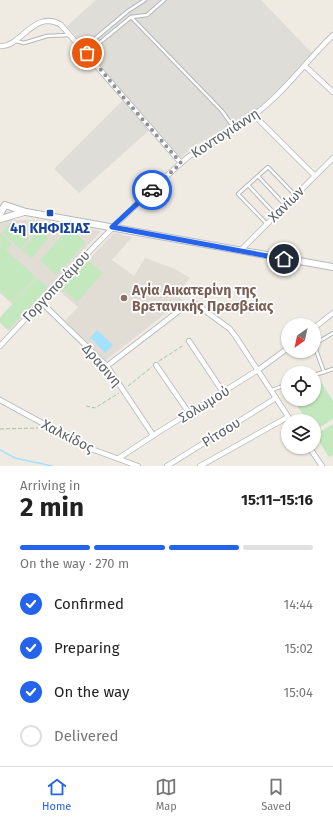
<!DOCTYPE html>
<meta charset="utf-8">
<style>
body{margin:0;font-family:"Fira Sans",sans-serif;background:#f6f6f6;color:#222;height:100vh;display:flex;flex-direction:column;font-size:15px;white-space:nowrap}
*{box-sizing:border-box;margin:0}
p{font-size:13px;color:#767676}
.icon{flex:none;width:22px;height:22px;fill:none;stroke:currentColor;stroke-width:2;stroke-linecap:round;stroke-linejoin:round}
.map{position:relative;height:466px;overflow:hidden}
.panel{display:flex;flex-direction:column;background:#fff;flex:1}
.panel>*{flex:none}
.needle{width:26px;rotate:213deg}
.tools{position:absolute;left:281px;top:318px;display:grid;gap:8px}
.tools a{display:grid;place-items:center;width:40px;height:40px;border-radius:50%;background:#fff;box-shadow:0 1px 3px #0004;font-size:20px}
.pin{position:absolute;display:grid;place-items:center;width:34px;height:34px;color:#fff;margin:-17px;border:2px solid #fff;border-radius:50%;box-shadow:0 1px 4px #0007}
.courier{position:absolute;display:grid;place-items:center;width:40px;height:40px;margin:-20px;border:3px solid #2563eb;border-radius:50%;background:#fff;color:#222;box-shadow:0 1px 5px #0007}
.overview em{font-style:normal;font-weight:700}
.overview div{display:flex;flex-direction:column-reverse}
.overview{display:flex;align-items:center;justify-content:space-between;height:68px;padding:0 20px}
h1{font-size:26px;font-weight:700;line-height:30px}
.bar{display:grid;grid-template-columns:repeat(4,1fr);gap:6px 4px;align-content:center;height:48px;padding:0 20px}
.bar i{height:5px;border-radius:3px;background:#e0e0e0}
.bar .selected{background:#2563eb}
.bar p{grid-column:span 4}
ol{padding:0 20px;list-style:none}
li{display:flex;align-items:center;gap:12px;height:44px}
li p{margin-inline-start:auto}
li .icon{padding:4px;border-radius:50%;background:#2563eb;color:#fff;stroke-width:4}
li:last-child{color:#767676}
li i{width:22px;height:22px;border:2px solid #e0e0e0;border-radius:50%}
.menu{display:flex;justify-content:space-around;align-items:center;height:56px;border-top:1px solid #e0e0e0;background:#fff;font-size:11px;color:#767676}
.menu a{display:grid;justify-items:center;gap:2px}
.menu .selected{color:#2563eb}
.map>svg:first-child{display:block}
.industrial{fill:#dfddd8}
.education{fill:#e1dcd4}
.green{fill:#c3e8be}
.water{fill:#a3e2ff}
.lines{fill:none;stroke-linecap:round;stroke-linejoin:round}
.stream{stroke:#a3e2ff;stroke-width:1.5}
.service-casing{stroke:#b4b7bb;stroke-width:4.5}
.minor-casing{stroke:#b4b7bb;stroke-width:6}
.secondary-casing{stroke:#b5b9be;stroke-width:8}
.path{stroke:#99cba1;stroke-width:1;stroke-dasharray:4 2;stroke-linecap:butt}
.service{stroke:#fff;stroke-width:2.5}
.minor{stroke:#fff;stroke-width:4.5}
.secondary{stroke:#fff;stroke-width:6}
.done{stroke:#8f9191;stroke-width:4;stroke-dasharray:0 7.2}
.route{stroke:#2563eb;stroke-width:5}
.transit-dot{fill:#1a4fb4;stroke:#fff;stroke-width:1.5}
.education-dot{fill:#8d6e63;stroke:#fff;stroke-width:1.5}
.labels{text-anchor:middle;stroke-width:3.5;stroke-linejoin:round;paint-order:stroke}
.street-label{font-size:14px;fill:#5b6165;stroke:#fff}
.transit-label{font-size:14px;font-weight:bold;fill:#164399;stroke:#fff}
.education-label{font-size:14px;font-weight:bold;fill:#785e54;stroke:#fff;text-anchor:start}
</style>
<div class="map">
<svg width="333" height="466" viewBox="0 0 333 466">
<rect width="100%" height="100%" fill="#efebe3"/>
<!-- industrial -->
<polygon class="industrial" points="96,0 261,0 312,53 284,84 255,111 193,147 181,157 178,156 153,127 79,193 54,169 126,97 67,26"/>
<!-- education -->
<g class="education">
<polygon points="10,220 40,220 101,231 9,331 0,323 0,317 12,304 0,293 0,222"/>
<polygon points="114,233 132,237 112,260 134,276 145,258 173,268 190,278 177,295 183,300 106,360 65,321 78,307 59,291"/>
</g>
<!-- green -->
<g class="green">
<polygon points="11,223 29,239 20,249 2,232"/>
<polygon points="70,227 86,243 56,275 40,260"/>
<polygon points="40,229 49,237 32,258 22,250"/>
<polygon points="0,233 12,244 6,250 36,277 13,303 0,292 0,244 1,245"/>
<polygon points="88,260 103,273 77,302 62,288"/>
<polygon points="37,278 48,287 8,330 0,322 0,318"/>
<polygon points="319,379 333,401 333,419 314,431 314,421 307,421 293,399 314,399 314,383"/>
<polygon points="333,424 333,455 329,457 315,435"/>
</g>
<!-- water -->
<polygon class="water" points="97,330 113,345 105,353 92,339 89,339"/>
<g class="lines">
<!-- stream -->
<polyline class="stream" points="0,450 15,458 52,466"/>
<!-- service casing -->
<g class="service-casing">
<g id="service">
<polyline points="131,17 222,111 234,128"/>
<polyline points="16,41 24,43 47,36 69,35"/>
<polyline points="91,42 128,11 145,0"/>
<polyline points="87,53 131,17 147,15 164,0"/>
<polyline points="258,176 268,167 295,195"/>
<polyline points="248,185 276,215"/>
<polyline points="267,224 238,194 258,176 285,205"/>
<polyline points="333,333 318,342 316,350 324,372 333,369"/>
<polyline points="314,375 324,372"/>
<polyline points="272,390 288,384"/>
</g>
</g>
<!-- minor casing -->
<g class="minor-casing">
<g id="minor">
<path d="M0,46C19,49 35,8 61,25L181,163"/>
<polyline points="305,66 333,92"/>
<polyline points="254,115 315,176"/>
<polyline points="240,251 333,158"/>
<polyline points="41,302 107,366 153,435"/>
<polyline points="196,304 230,329 236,337 291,421"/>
<polyline points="314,328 333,313"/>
<polyline points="189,341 223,392"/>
<path d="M0,346C59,283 117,220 181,163C203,143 231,132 254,115C285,92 306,61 333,35"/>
<polyline points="156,365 189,413"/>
<polyline points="107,366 184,307"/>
<polyline points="0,400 86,447 138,466"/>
<polyline points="309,447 322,466"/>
<polyline points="119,458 157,433 258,370 288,348"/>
<polyline points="167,466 276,398"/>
<polyline points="200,466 288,417"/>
</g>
</g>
<!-- secondary casing -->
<g class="secondary-casing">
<g id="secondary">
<polyline points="0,214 5,205 26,212 333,267"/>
<polyline points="0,219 24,212"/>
</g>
</g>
<!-- path -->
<g class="path">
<polyline points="159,361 184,345"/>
<polyline points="128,386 152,367"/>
<polyline points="86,406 95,408 119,393"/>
<polyline points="0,429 38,428"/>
</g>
<!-- service -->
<use href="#service" class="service"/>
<!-- minor -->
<use href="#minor" class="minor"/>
<!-- secondary -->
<use href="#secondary" class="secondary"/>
</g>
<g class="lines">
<!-- done -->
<polyline class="done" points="87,53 124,98 181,163 152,190"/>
<!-- route -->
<polyline class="route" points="152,190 112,227 284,259"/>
</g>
<!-- markers -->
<rect class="transit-dot" x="46" y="209" width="8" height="8" rx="2"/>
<circle class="education-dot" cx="124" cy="298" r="4"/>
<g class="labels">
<!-- street labels -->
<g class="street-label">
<text transform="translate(225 133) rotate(-33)" y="5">Κοντογιάννη</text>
<text transform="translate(286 204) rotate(-45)" y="5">Χανίων</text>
<text transform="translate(56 286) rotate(-47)" y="5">Γοργοποτάμου</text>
<text transform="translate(102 365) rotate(49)" y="5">Δρασινη</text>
<text transform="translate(204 404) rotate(-32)" y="5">Σολωμού</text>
<text transform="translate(221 432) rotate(-32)" y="5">Ρίτσου</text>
<text transform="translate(68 436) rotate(27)" y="5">Χαλκίδος</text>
</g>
<!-- transit labels -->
<g class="transit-label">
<text x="50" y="233">4η ΚΗΦΙΣΙΑΣ</text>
</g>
<!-- education labels -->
<g class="education-label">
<text x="132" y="295">Αγία Αικατερίνη της<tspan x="132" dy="16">Βρετανικής Πρεσβείας</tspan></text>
</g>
</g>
</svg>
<div class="tools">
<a><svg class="needle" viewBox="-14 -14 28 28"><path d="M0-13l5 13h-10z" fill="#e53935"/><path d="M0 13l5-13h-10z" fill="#767676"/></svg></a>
<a><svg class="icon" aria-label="locate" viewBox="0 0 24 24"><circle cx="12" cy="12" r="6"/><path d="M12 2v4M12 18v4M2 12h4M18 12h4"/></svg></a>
<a><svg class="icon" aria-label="layers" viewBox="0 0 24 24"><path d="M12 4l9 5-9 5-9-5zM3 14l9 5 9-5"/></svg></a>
</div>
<div class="pin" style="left:87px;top:53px;background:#ea580c"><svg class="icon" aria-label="bag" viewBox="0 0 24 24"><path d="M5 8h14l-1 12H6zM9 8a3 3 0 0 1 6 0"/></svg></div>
<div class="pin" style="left:284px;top:259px;background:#1f2937"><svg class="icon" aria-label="home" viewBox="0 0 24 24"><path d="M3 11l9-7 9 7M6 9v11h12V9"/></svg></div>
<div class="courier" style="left:152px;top:190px"><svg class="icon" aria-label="car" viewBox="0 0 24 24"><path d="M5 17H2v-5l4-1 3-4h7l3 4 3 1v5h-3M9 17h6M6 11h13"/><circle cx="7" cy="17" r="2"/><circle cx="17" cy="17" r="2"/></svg></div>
</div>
<section class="panel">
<div class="overview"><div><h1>2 min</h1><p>Arriving in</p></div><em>15:11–15:16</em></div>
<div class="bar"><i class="selected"></i><i class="selected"></i><i class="selected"></i><i></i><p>On the way · 270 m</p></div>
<ol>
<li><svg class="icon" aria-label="check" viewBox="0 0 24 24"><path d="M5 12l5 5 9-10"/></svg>Confirmed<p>14:44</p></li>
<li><svg class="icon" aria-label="check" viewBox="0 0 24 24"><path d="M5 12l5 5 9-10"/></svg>Preparing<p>15:02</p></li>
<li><svg class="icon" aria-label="check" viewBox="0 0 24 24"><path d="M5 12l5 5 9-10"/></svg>On the way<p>15:04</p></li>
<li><i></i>Delivered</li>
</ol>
</section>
<nav class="menu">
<a class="selected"><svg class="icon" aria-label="home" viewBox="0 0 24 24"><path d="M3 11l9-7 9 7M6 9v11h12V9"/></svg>Home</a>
<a><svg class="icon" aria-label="map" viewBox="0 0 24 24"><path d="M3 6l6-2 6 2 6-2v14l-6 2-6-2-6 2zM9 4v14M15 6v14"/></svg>Map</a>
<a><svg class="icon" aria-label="saved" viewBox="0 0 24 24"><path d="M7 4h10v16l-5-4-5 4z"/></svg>Saved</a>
</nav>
